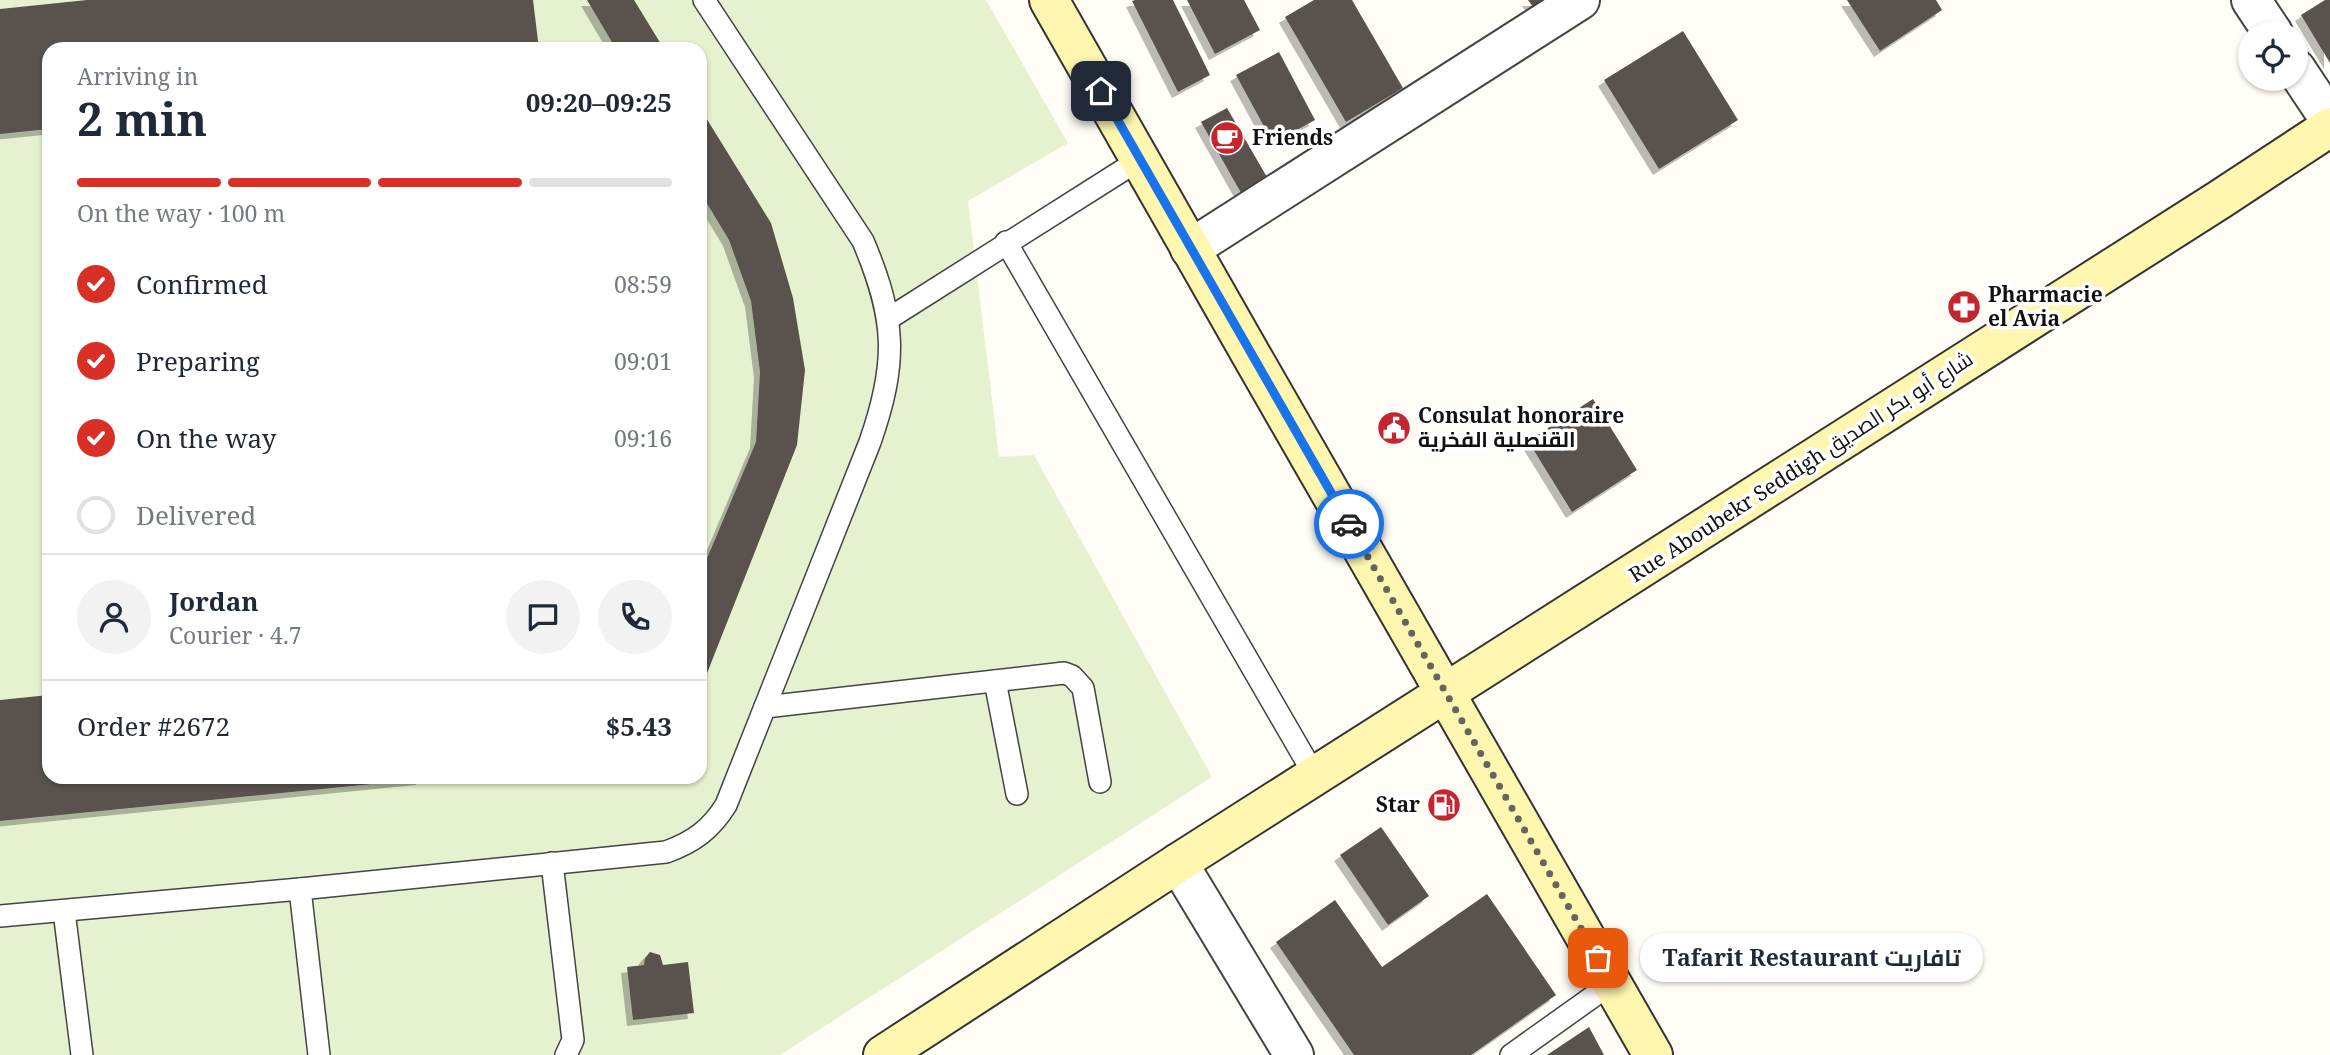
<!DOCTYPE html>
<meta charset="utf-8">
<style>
body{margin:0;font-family:"Noto Serif",Cairo,serif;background:#f2f2f3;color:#1f2937;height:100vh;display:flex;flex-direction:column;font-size:26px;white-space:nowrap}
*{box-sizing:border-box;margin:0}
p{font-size:23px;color:#747a83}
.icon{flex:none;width:38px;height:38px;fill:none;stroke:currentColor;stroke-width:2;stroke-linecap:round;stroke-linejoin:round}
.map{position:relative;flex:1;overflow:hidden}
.sheet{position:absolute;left:42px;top:42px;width:665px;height:742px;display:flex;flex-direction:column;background:#fff;border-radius:21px;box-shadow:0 2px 5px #0004}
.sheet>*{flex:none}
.tools{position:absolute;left:2238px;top:21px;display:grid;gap:14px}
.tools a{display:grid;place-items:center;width:70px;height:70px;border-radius:50%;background:#fff;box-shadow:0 2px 5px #0004;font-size:35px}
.pin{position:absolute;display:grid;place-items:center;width:60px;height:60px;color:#fff;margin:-30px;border-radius:14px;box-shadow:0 4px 10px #0006}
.courier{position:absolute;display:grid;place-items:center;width:70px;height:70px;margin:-35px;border:5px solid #1a73e8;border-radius:50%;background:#fff;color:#222;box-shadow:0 2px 9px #0007}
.bubble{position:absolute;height:49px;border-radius:24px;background:#fff;box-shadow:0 2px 5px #0004;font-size:23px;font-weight:700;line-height:49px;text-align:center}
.overview em{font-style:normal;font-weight:700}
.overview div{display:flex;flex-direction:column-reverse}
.overview{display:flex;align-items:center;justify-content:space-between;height:119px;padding:0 35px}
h1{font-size:46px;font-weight:700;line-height:52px}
.bar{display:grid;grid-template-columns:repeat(4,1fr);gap:10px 7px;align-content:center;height:84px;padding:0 35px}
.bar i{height:9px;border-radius:5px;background:#e0e1e3}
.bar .on{background:#d93025}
.bar p{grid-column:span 4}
.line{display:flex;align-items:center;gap:18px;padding:0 35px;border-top:2px solid #e0e1e3}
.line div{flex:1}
.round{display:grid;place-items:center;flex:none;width:74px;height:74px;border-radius:37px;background:#f2f2f3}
ol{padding:0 35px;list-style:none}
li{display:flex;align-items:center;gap:21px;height:77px}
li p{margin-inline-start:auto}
li .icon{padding:7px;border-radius:50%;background:#d93025;color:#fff;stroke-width:4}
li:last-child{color:#747a83}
li i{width:38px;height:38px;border:4px solid #e0e1e3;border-radius:50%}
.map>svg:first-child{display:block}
.pitch{fill:#e6f2cf;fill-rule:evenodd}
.building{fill:#5a524d;filter:url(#shadow)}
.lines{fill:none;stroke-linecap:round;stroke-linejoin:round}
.lane-casing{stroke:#444;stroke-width:24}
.street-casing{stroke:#444;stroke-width:42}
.secondary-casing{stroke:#333;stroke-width:42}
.lane{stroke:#fff;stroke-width:21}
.street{stroke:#fff;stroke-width:38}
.secondary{stroke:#fff6b0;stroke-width:38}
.done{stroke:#646461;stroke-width:7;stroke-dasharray:0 12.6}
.route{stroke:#1a73e8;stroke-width:9}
.labels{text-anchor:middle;stroke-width:7;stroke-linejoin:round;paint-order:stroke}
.poi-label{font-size:21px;font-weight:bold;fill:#111;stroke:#fff;text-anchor:start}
.street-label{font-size:21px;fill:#111;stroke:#fff}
</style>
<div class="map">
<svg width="2330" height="1055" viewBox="0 0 2330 1055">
<defs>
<filter id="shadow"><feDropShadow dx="-6" dy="6" stdDeviation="0" flood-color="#0004"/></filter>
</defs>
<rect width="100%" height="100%" fill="#fffdf5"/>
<!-- pitch -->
<path class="pitch" d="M0,0H986L1068,143L968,201L999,457L1034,455L1212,777L780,1055H0ZM49,49H700V777H49Z"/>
<!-- building -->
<g class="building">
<polygon points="87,0 533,0 539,49 49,49 49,129 0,134 0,9"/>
<polygon points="587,0 634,0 664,49 616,49"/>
<polygon points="1135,0 1173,0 1210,75 1178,92 1132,1"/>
<polygon points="1187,0 1244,0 1260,30 1215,54"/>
<polygon points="1314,0 1352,0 1403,88 1346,122 1285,17"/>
<polygon points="1528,0 1566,0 1540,17"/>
<polygon points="1847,0 1936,0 1942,10 1880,51"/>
<polygon points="2325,0 2330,0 2330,63 2301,15"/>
<polygon points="1683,31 1738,120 1659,169 1604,80"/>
<polygon points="1279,52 1315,120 1273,143 1236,75"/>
<polygon points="700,108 771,223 793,298 805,370 797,445 700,691 700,575 756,442 760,372 751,301 729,240 700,192"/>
<polygon points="1227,108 1271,184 1245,200 1201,122"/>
<polygon points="1593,399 1637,470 1572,512 1528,441"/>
<polygon points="49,695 49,777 422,777 422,779 0,821 0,700"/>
<polygon points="1381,827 1429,896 1388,925 1340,855"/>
<polygon points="1487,894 1556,995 1471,1055 1354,1055 1276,942 1335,900 1382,967"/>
<polygon points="650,952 660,955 663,965 688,962 694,1013 633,1020 627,967 644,965 645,958"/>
<polygon points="1589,1027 1604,1055 1547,1055"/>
</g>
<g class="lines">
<!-- lane casing -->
<g class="lane-casing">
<g id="lane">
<polyline points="1006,242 1315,776"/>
<polyline points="888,319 1139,160"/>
<polyline points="995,681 1017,794"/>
<polyline points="765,707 1064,673 1072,676 1083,688 1100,782"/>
<polyline points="552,863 573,1040 566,1055"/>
<polyline points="300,889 319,1055"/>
<polyline points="64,911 82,1055"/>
<path d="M0,916L300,889L666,852C694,842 711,829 726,805L870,442C898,362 896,319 863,241L704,0"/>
<polyline points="1511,1055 1612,983"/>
</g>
</g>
<!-- street casing -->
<g class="street-casing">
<g id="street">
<polyline points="2251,0 2273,33"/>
<polyline points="2296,69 2330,120"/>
<polyline points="1190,249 1580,0"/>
<polyline points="1178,863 1294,1055"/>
</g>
</g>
<!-- secondary casing -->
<g class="secondary-casing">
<g id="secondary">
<path d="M1049,0C1248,353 1453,703 1653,1055"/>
<polyline points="883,1055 1178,863 2219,200 2330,127"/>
</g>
</g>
<!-- lane -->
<use href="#lane" class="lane"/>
<!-- street -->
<use href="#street" class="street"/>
<!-- secondary -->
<use href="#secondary" class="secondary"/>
</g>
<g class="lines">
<!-- done -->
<polyline class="done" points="1349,524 1598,958"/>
<!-- route -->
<polyline class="route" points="1101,91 1349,524"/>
</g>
<!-- icons -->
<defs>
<g id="cafe-disc" transform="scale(1.75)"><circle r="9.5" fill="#c4262e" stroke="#fff"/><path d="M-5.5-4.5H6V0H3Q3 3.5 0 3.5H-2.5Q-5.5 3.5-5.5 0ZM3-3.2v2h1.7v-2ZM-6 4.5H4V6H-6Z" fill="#fff"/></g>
<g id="pharmacy-disc" transform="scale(1.75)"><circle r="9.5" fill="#c4262e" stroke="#fff"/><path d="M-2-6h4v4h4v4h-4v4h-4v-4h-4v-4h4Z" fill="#fff"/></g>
<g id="civic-disc" transform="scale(1.75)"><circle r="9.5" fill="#c4262e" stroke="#fff"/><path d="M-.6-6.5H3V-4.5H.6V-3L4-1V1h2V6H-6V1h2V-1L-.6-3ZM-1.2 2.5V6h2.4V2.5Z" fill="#fff"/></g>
<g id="fuel-disc" transform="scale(1.75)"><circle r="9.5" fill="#c4262e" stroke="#fff"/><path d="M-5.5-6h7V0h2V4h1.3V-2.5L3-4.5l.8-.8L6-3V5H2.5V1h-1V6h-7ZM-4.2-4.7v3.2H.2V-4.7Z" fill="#fff"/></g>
</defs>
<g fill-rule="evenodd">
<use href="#cafe-disc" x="1227" y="138"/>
<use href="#pharmacy-disc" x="1964" y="307"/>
<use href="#civic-disc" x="1394" y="428"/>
<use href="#fuel-disc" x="1444" y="805"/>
</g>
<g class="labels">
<!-- poi labels -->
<g class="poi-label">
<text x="1252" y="145">Friends</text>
<text x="1988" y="302">Pharmacie<tspan x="1988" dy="24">el Avia</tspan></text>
<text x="1418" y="423">Consulat honoraire<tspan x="1418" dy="24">القنصلية الفخرية</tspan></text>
<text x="1420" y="812" text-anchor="end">Star</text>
</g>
<!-- street labels -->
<g class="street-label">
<text transform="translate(1801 467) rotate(-33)" y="7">Rue Aboubekr Seddigh شارع أبو بكر الصديق</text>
</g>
</g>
</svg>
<div class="tools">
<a><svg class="icon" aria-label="locate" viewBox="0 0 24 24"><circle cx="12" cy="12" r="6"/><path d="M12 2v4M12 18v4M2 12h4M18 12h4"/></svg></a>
</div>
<div class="pin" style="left:1598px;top:958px;background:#ea580c"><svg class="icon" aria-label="bag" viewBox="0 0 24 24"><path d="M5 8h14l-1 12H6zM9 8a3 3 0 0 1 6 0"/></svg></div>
<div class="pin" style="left:1101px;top:91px;background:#1f2937"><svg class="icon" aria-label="home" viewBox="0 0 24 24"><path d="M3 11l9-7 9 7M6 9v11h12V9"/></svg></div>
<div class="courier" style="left:1349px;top:524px"><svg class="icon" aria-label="car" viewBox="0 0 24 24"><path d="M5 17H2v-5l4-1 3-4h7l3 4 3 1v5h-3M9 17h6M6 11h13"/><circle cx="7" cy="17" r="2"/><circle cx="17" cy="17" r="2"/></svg></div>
<div class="bubble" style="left:1640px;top:933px;width:343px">Tafarit Restaurant تافاريت</div>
<section class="sheet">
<div class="overview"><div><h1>2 min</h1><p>Arriving in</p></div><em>09:20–09:25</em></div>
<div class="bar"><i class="on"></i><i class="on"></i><i class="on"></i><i></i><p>On the way · 100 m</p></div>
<ol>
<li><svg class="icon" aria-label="check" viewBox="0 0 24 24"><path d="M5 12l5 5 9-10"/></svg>Confirmed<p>08:59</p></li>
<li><svg class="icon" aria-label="check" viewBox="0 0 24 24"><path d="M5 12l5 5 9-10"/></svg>Preparing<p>09:01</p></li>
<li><svg class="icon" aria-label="check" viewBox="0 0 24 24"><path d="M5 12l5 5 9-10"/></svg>On the way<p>09:16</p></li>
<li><i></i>Delivered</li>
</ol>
<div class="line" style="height:126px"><a class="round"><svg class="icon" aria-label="person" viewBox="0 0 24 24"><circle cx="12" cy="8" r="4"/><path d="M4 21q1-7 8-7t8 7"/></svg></a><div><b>Jordan</b><p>Courier · 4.7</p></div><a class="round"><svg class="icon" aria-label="chat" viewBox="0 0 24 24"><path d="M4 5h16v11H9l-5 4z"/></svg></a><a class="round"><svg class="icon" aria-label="phone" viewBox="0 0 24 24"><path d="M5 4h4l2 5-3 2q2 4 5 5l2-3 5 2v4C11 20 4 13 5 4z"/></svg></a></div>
<div class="line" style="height:91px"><div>Order #2672</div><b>$5.43</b></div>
</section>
</div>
